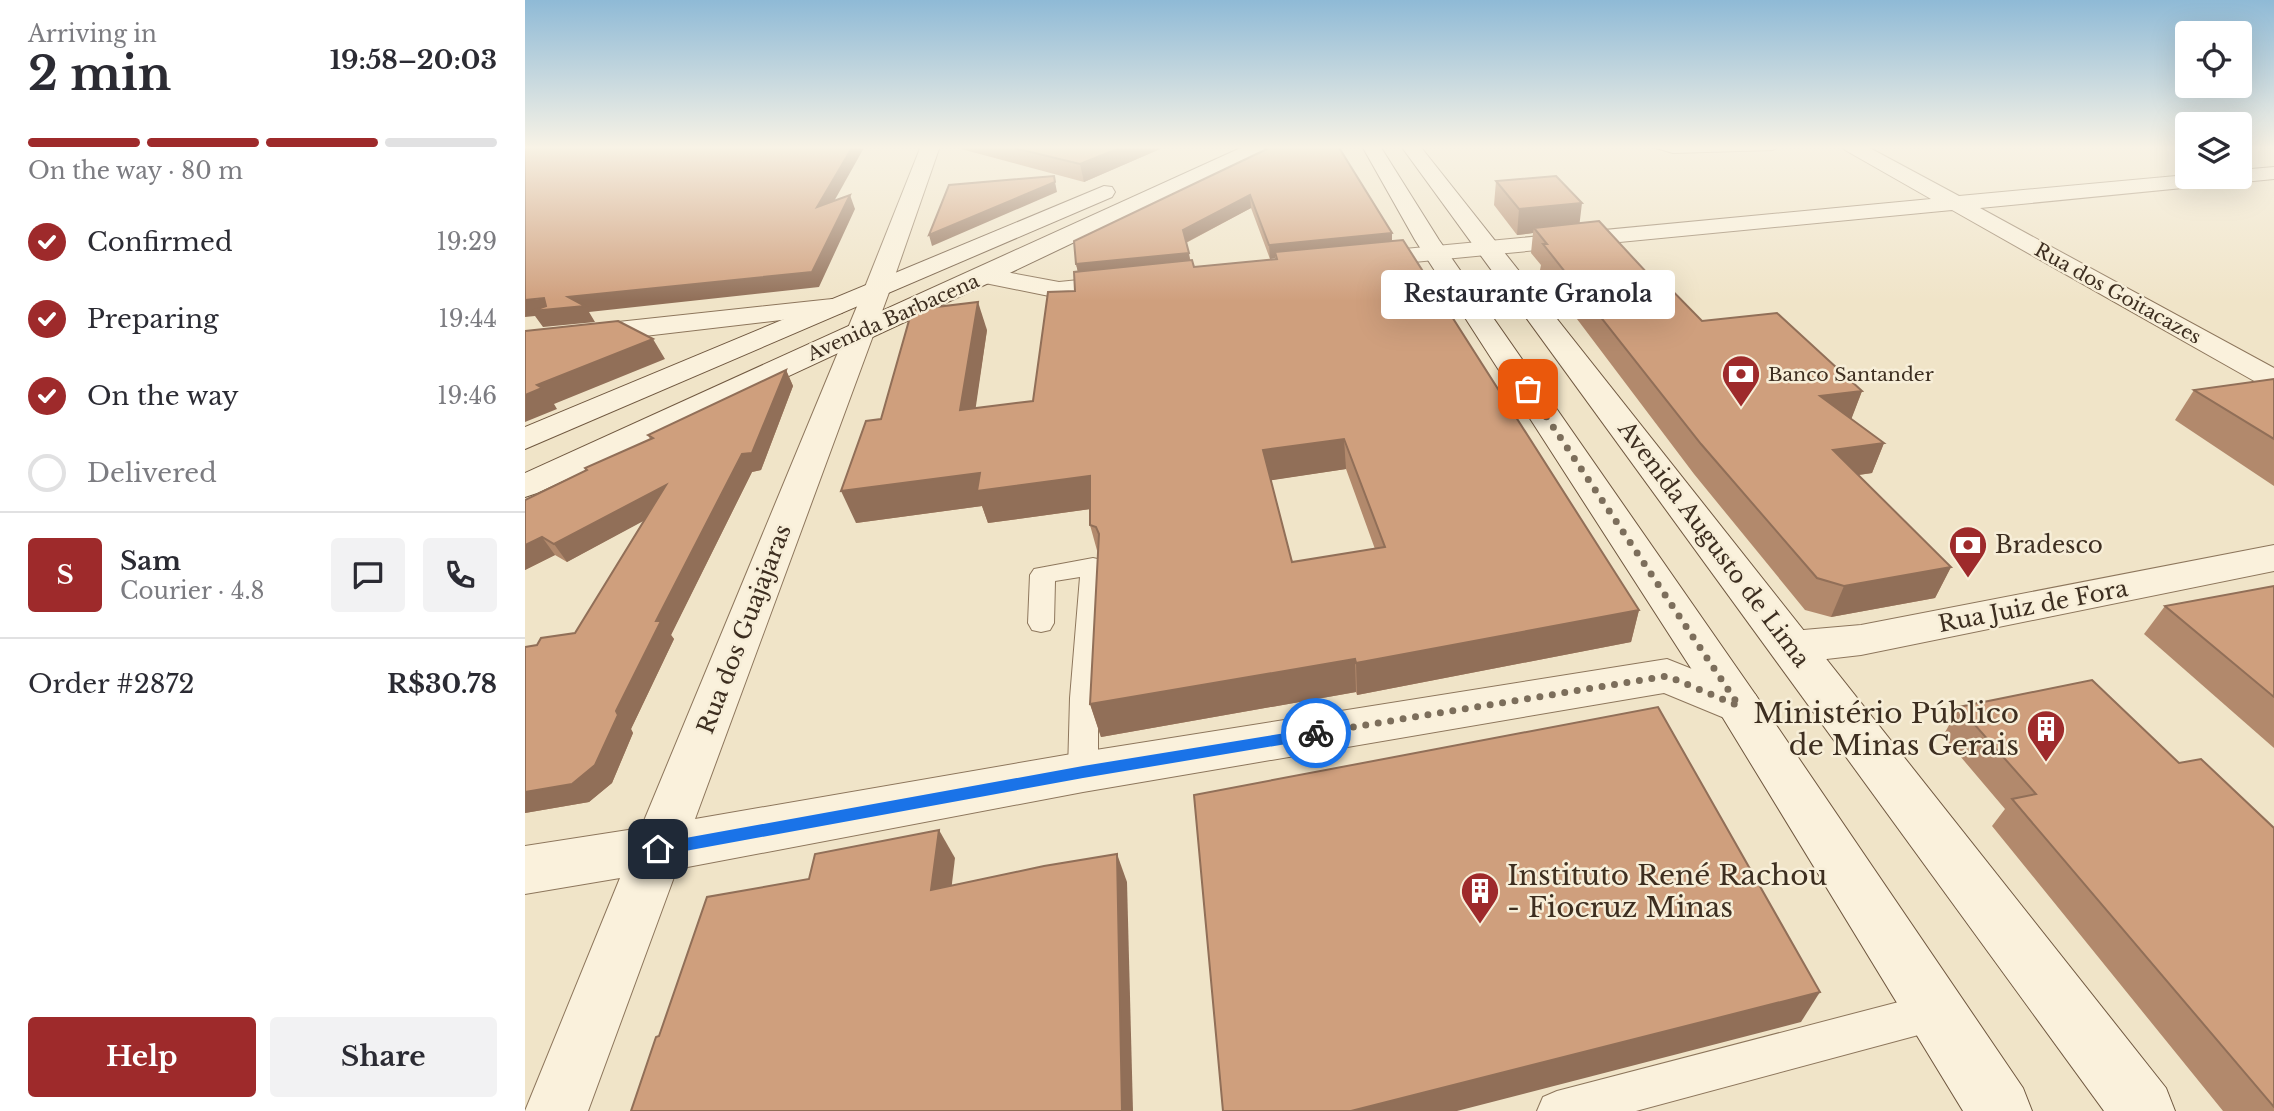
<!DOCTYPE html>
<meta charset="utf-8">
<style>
body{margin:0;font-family:"Libre Baskerville",serif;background:#f2f2f3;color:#2b2b33;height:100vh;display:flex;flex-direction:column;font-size:26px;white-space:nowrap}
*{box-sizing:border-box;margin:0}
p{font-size:23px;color:#7c7c81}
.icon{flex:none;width:38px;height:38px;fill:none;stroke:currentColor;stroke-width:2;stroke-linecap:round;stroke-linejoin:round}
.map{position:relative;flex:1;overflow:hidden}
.panel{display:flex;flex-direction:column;background:#fff;width:525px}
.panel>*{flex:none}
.fabs{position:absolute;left:1650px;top:21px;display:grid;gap:14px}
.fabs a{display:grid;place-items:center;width:77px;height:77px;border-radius:7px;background:#fff;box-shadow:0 7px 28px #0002;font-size:35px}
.pin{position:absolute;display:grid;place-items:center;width:60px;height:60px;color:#fff;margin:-30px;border-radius:14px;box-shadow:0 4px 10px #0006}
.courier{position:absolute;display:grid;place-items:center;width:70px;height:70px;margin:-35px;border:5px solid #1a73e8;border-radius:50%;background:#fff;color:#222;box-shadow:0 2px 9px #0007}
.bubble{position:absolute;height:49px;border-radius:7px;background:#fff;box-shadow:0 7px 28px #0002;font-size:23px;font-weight:800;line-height:49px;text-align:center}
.headline em{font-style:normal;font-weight:800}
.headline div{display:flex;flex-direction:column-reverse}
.headline{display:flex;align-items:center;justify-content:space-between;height:119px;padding:0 28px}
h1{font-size:46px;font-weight:800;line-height:52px}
.bar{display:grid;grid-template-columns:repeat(4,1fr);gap:10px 7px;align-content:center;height:84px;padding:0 28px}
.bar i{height:9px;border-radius:5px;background:#e1e1e2}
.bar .current{background:#9e2a2b}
.bar p{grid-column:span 4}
.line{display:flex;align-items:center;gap:18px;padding:0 28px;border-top:2px solid #e1e1e2}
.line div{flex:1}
.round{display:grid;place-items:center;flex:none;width:74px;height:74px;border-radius:7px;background:#f2f2f3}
ol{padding:0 28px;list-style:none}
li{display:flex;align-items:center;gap:21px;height:77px}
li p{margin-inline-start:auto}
li .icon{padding:7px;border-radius:50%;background:#9e2a2b;color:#fff;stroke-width:4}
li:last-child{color:#7c7c81}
li i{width:38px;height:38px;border:4px solid #e1e1e2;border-radius:50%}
.cta{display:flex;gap:14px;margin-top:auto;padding:14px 28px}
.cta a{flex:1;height:80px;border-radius:7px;background:#9e2a2b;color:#fff;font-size:28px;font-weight:800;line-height:80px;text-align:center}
.cta a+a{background:#f2f2f3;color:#2b2b33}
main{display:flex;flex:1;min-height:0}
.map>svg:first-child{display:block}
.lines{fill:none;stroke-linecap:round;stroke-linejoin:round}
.lane-casing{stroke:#8d765c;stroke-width:2}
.street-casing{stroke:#8d765c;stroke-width:2}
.secondary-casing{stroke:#6f573f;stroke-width:2}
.lane{fill:#faf1dc;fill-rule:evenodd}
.street{fill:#faf1dc;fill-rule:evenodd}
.secondary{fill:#faf1dc;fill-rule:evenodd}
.wall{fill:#b2896c;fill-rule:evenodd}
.shaded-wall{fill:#916f58}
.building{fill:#cf9f7d;stroke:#916f58;stroke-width:2;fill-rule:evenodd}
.route{fill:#1a73e8}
.done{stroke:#7c6e5b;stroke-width:7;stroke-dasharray:0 12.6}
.labels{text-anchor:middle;stroke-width:5;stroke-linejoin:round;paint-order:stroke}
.far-street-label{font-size:19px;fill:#3d2e20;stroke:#f7eed8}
.far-poi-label{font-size:19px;fill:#3d2e20;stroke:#f7eed8;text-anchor:start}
.street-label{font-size:23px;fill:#3d2e20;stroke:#f7eed8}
.poi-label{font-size:23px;fill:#3d2e20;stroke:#f7eed8;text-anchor:start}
.near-poi-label{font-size:28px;fill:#3d2e20;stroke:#f7eed8;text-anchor:end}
</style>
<main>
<section class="panel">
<div class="headline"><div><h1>2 min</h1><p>Arriving in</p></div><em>19:58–20:03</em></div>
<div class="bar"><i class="current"></i><i class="current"></i><i class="current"></i><i></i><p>On the way · 80 m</p></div>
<ol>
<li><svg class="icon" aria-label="check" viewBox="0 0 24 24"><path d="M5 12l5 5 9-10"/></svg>Confirmed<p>19:29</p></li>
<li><svg class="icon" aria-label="check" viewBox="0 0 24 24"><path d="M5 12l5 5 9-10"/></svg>Preparing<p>19:44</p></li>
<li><svg class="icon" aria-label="check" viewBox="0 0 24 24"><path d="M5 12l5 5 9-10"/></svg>On the way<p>19:46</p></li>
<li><i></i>Delivered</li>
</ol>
<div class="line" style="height:126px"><b class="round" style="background:#9e2a2b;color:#fff">S</b><div><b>Sam</b><p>Courier · 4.8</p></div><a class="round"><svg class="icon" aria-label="chat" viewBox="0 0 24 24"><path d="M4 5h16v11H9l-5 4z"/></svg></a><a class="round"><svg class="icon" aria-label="phone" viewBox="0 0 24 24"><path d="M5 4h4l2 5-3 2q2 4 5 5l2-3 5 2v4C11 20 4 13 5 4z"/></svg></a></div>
<div class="line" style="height:91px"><div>Order #2872</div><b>R$30.78</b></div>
<div class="cta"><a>Help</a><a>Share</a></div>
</section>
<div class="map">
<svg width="1749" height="1111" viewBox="0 0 1749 1111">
<rect width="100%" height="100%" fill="#f0e4c8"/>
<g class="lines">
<!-- lane casing -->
<g class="lane-casing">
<g id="lane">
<polygon points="1124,146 1254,146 1248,150 1148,153"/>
<polygon points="568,558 577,560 580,566 573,698 573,772 569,781 558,785 547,781 543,772 545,698 555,577 530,581 529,623 525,630 516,632 507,630 503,623 505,575 509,569"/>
<polygon points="1412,992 1425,998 1431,1011 1425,1024 1412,1030 1111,1111 1012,1111 1018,1097 1032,1091"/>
</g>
</g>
<!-- street casing -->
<g class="street-casing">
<g id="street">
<polygon points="396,146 415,146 366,287 170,819 558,752 1142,659 1230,694 1237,706 1230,718 1214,724 1139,693 558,792 152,869 63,1111 0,1111 95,878 0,894 0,846 116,828 340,287"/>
<polygon points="1318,146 1341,146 1434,196 1662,175 1715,177 1715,170 1749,167 1749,179 1455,208 1749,368 1749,389 1738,386 1427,210 837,267 828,265 825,260 828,255 837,253 1406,199 1320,150"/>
<polygon points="459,268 534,282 603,275 612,278 616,283 612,288 603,291 534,298 450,281 446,276 450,271"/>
<polygon points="307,299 317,301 320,307 317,313 0,350 0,332"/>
<polygon points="1749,545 1749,571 1336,655 1267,663 1252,658 1246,647 1252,636 1267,631 1336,625"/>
</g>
</g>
<!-- secondary casing -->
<g class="secondary-casing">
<g id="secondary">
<polygon points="720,146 745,146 742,150 468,281 12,493 0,497 0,473"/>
<polygon points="837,146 855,146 914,240 1230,694 1498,1088 1507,1111 1438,1111 1198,718 890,240"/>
<polygon points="876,146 895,146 1641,1088 1650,1111 1579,1111"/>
<polygon points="579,186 587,187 590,192 587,197 0,449 0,427"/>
</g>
</g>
<!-- lane -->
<use href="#lane" class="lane"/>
<!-- street -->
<use href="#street" class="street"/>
<!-- secondary -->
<use href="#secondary" class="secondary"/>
</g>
<!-- wall -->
<g class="wall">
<polygon points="435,146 642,146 559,182 436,149"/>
<path d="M739,146H813L867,241L1114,610L1106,642L832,695L831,692L576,737L565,704L573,554L565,525V509L463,523L457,506L331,523L356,419L462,330L450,408L508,401L550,291L553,271L551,264L739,150ZM726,208L745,259L750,258V259L669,267L665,260L661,243ZM821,469L850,549L767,562L746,480Z"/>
<polygon points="971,181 1055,223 1123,274 1177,321 1337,391 1326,419 1359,443 1347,473 1334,475 1426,567 1410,598 1306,617 1280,610 1169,474 1015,270 1016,265 1006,253 1008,233 992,235 969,205"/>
<polygon points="261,370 268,386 236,470 227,472 146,635 149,639 106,729 108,733 87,783 64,802 0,813 0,647 12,645 50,633 119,520 42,562 30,555 0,570 0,500 61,471 60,468 125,439 123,435"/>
<polygon points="1749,379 1749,486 1650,420 1669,390"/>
<polygon points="1749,586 1749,748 1619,634 1640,606"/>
<polygon points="1434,707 1749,828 1749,1111 1698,1111 1467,826 1480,809 1418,736"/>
</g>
<!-- shaded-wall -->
<g class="shaded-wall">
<polygon points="328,146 340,146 298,221 292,207"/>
<polygon points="600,146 642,146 559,182 555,164"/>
<polygon points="530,182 532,192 407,246 404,235"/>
<polygon points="325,195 330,209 294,287 64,312 70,322 18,327 10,316 0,317 0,300 43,297"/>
<polygon points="725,195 726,208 660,243 658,230"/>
<polygon points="1057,203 1054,228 1009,228 1008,233 992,235 994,209"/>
<polygon points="867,233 867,247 750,252 750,258 745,259 744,245"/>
<polygon points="664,253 666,266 554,277 551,264"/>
<polygon points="453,302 462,330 446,440 435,410"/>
<polygon points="128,339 140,359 29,404 32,409 0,422 0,395 12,385"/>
<polygon points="261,370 268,386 236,470 227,472 146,635 149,639 106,729 108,733 87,783 64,802 0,813 0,792 91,711 131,621"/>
<polygon points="1337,391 1326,420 1295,396"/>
<polygon points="819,439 821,469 742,481 738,450"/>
<polygon points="1359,443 1347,473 1297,480 1308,450"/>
<polygon points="455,473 565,476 573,508 463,523 457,506 331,523 316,491"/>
<polygon points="141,485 152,503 42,562 29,544"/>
<polygon points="17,537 30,555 0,570 0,545"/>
<polygon points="1426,567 1410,598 1306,617 1319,586"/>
<polygon points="1114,610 1106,642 832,695 831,663"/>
<polygon points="830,659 831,692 576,737 565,704"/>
<polygon points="414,830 430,858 423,917 406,890"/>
<polygon points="592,854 602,882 608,1111 597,1111"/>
<polygon points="1295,992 1276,1022 932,1111 826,1111"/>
</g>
<!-- building -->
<g class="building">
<polygon points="0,146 328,146 292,207 325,195 287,272 43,297 60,306 7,311 21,306 19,298 0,300"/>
<polygon points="481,146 600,146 555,164"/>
<polygon points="740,146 813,146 867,233 744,245 725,195 658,230 664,253 551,264 549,241 742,149"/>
<polygon points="529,176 530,182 404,235 424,185"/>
<polygon points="1031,176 1057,203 994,209 971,181"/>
<polygon points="1074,221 1123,274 1130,273 1177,321 1252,313 1337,391 1295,396 1359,443 1308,450 1426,567 1319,586 1292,578 1176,444 1018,244 1022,244 1009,228"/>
<path d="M878,240L1114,610L831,663L830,659L565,704L574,534L571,527L565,525V476L452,491L455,473L316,491L341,421L356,419L387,310L453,302L435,410L508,401L523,292L550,291L549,272L667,260L669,267L752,259L750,252ZM819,439L860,547L767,562L738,450Z"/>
<polygon points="93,321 128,339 12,385 17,388 0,395 0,331"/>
<polygon points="261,370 227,453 217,454 131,621 136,621 91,711 93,715 70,765 47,784 0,792 0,647 12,645 16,638 50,633 141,485 29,544 17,537 0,545 0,500 62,470 60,468 128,438 123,435"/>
<polygon points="1749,379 1749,439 1669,390"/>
<polygon points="1749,586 1749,697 1640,606"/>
<polygon points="1567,680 1654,763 1676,759 1749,828 1749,1107 1487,799 1511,794 1434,707"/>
<polygon points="1133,707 1295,992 826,1111 698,1111 669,795"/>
<polygon points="414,830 406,890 519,866 592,854 597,1111 106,1111 131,1037 134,1036 182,897 284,879 290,854"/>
</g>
<!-- sky -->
<linearGradient id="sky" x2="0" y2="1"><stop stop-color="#8fbad6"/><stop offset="0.49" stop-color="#f8f3e6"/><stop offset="1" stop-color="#f8f3e6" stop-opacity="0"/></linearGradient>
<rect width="1749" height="301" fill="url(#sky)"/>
<!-- route -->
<polygon class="route" points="791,728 798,733 791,739 558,778 133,856 127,854 125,849 127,845 133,843 558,766"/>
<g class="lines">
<!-- done -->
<polyline class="done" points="791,733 1142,676 1214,706 1003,389"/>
</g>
<!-- icons -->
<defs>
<g id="bank-pin" transform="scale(2.0125)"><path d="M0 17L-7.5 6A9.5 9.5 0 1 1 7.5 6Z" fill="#9e2a2b" stroke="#f7eed8"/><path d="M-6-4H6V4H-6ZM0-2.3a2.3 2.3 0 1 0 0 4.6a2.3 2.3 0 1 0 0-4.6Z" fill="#fff"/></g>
<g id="building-pin" transform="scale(2.0125)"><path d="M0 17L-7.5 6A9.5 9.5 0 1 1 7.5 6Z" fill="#9e2a2b" stroke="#f7eed8"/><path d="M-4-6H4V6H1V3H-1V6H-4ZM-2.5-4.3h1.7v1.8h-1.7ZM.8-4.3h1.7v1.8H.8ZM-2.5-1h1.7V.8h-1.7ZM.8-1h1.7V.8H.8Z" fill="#fff"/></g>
</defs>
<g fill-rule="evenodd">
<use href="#bank-pin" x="1216" y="374"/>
<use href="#bank-pin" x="1443" y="545"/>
<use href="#building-pin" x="1521" y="729"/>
<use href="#building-pin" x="955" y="891"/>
</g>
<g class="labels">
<!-- far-street labels -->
<g class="far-street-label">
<text transform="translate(1593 293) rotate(29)" y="7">Rua dos Goitacazes</text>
<text transform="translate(368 317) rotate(-24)" y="7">Avenida Barbacena</text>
</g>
<!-- far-poi labels -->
<g class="far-poi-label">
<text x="1243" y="381">Banco Santander</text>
</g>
<!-- street labels -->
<g class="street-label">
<text transform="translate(1189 544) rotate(53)" y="8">Avenida Augusto de Lima</text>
<text transform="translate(1508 606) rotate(-11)" y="8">Rua Juiz de Fora</text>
<text transform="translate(219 629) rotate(-69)" y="8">Rua dos Guajajaras</text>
</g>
<!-- poi labels -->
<g class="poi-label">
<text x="1470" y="553">Bradesco</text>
</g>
<!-- near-poi labels -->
<g class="near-poi-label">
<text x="1494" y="723">Ministério Público<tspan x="1494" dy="32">de Minas Gerais</tspan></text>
<text x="982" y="885" text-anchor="start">Instituto René Rachou<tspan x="982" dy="32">- Fiocruz Minas</tspan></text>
</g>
</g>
</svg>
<div class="fabs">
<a><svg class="icon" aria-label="locate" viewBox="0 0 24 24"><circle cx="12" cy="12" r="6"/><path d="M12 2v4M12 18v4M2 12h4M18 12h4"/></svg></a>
<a><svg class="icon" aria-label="layers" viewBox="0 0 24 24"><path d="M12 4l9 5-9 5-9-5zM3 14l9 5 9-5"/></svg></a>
</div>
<div class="pin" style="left:1003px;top:389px;background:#ea580c"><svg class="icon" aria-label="bag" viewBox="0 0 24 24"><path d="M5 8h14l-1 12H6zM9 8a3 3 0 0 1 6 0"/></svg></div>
<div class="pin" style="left:133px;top:849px;background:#1f2937"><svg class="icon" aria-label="home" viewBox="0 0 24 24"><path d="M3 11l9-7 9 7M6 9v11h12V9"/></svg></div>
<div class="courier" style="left:791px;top:733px"><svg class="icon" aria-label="bike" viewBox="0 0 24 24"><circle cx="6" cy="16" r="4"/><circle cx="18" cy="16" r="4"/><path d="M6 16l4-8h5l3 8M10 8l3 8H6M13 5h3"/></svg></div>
<div class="bubble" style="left:856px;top:270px;width:294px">Restaurante Granola</div>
</div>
</main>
